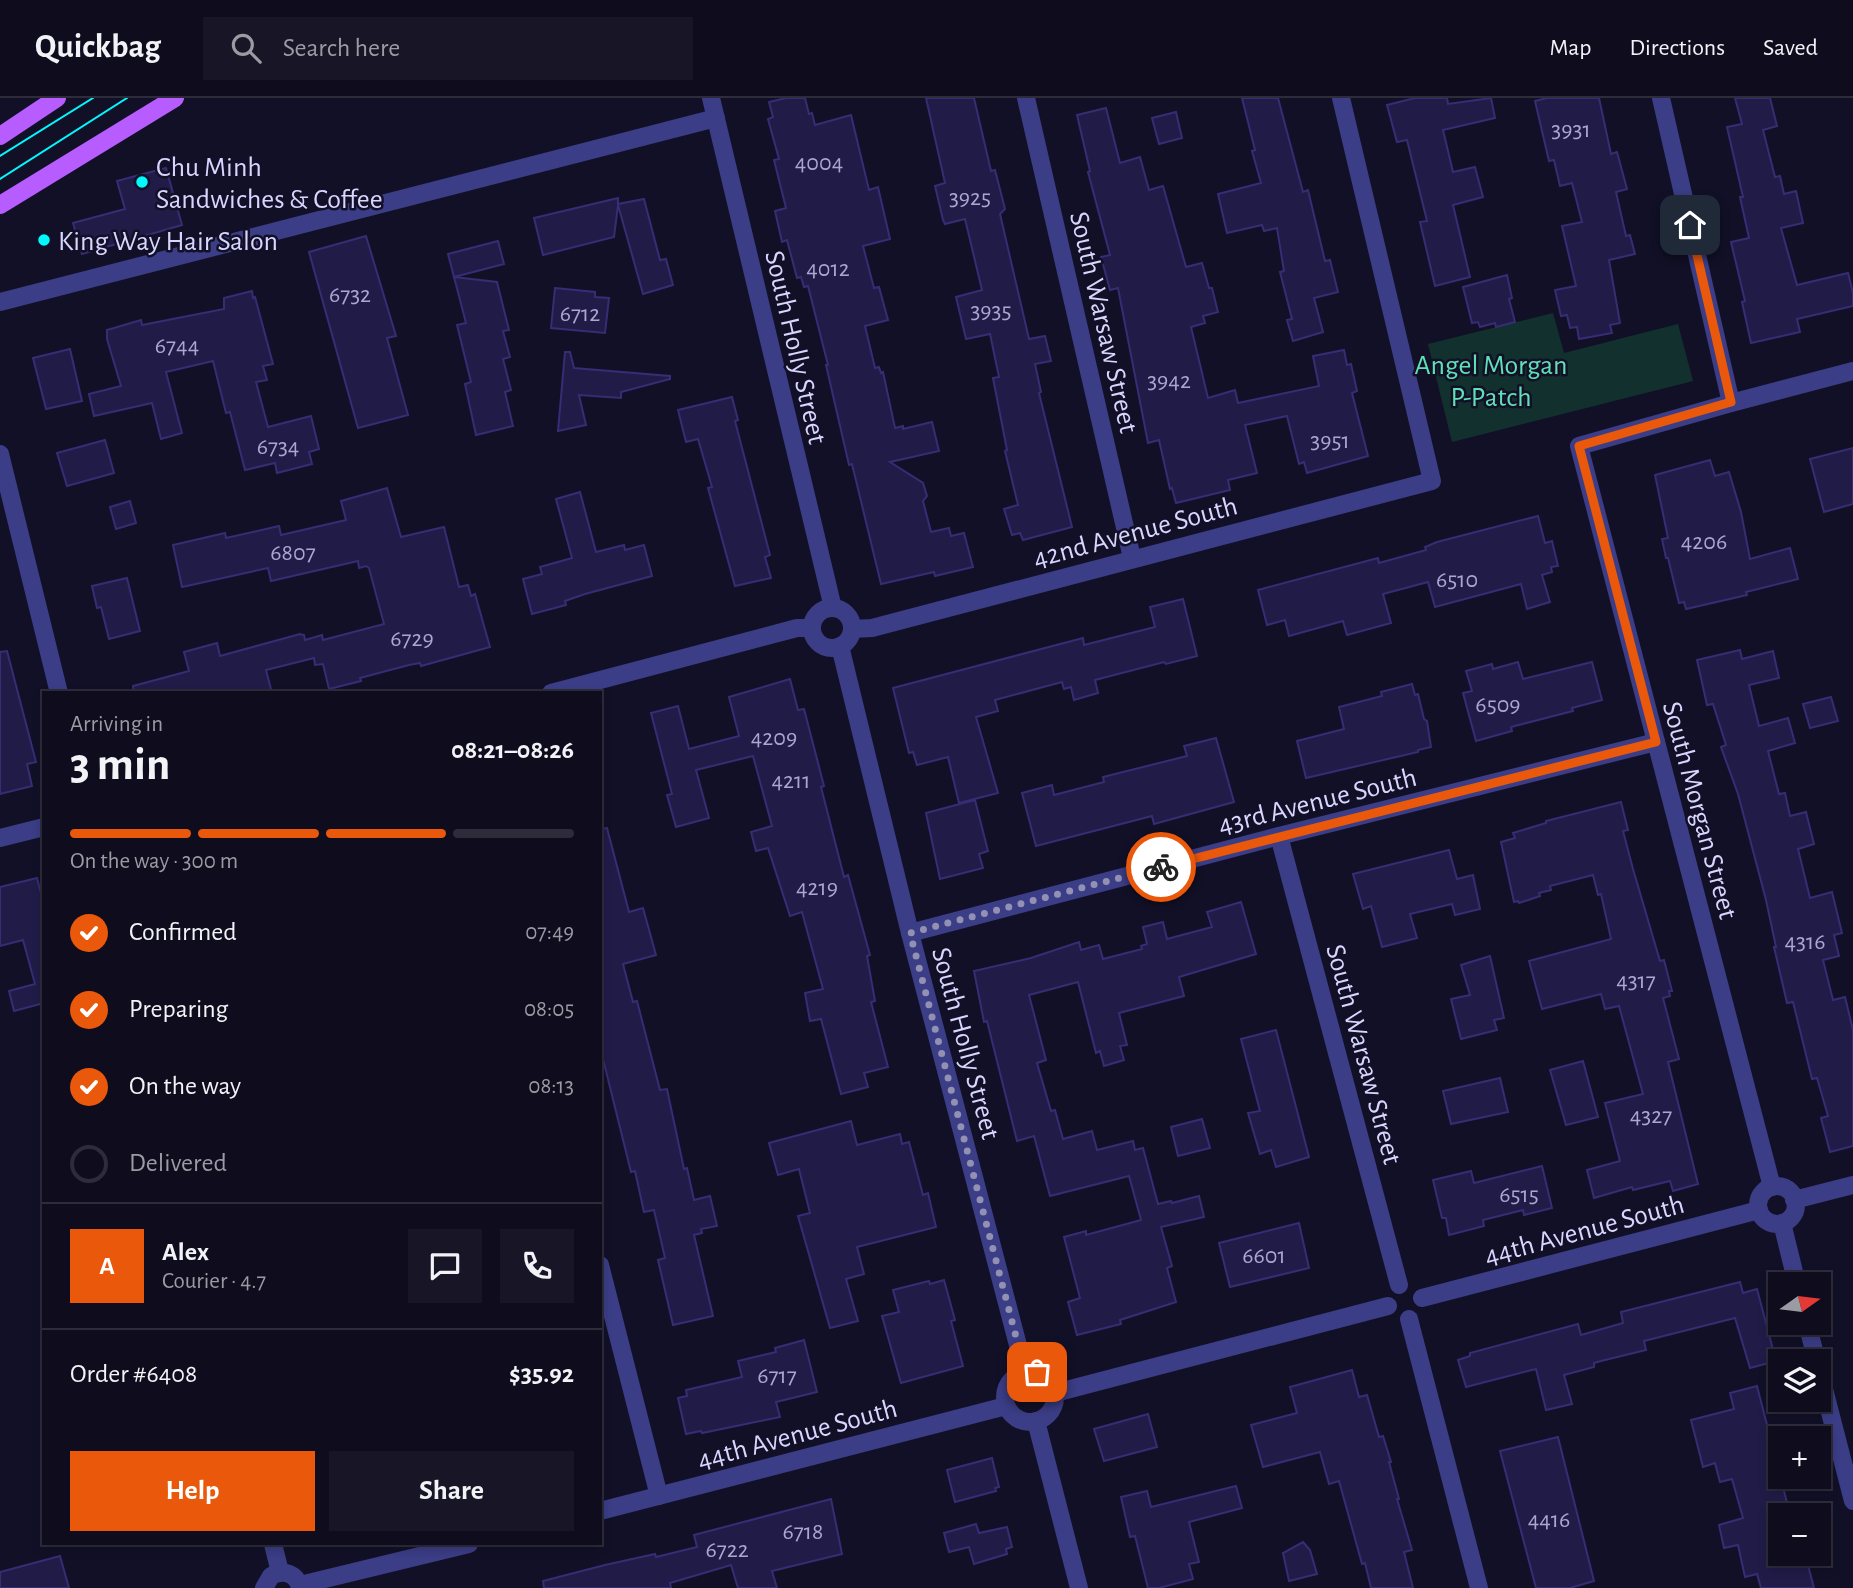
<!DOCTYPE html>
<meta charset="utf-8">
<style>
body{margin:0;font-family:"Alegreya Sans",sans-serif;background:#171526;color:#f1f3f6;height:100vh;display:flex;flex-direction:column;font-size:26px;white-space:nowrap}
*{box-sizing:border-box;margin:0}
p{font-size:23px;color:#9b9ba4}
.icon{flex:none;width:38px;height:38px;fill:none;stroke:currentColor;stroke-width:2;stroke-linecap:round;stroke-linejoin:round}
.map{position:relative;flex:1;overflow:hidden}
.side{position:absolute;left:42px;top:593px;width:560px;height:854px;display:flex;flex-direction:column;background:#0e0c1d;border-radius:0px;box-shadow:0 4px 10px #0003,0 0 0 2px #2e2c3b}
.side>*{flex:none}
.needle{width:46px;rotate:76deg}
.controls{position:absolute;left:1768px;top:1174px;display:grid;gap:14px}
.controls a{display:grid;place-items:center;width:63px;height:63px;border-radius:0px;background:#0e0c1d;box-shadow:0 4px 10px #0003,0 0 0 2px #2e2c3b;font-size:35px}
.pin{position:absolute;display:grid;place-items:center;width:60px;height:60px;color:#fff;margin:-30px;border-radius:14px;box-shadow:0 4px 10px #0006}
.courier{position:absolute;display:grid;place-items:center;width:70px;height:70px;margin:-35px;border:5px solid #ea580c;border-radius:50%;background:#fff;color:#222;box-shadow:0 2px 9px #0007}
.head em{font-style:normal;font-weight:700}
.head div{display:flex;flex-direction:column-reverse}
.head{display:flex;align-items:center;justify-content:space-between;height:119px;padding:0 28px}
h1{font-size:46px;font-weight:700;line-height:52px}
.bar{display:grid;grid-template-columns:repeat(4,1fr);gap:10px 7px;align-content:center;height:84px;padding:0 28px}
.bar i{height:9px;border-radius:5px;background:#2e2c3b}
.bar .current{background:#ea580c}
.bar p{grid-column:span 4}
.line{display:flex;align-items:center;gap:18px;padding:0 28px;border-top:2px solid #2e2c3b}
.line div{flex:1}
.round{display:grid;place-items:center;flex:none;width:74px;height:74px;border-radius:0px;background:#171526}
ol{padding:0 28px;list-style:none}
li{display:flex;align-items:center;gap:21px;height:77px}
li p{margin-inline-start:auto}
li .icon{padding:7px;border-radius:50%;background:#ea580c;color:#fff;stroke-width:4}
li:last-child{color:#9b9ba4}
li i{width:38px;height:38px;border:4px solid #2e2c3b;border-radius:50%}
.cta{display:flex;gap:14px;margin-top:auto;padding:14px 28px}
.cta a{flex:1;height:80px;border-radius:0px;background:#ea580c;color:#fff;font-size:28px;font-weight:700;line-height:80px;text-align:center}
.cta a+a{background:#171526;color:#f1f3f6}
header{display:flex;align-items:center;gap:42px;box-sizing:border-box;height:98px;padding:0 35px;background:#0e0c1d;border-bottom:2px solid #2e2c3b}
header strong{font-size:33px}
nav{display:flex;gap:38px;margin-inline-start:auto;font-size:24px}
.search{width:490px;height:63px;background:#171526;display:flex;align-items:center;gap:18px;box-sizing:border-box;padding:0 24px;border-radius:0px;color:#9b9ba4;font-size:26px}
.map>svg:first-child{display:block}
.green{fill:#12312e}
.building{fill:#211b48;stroke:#362d74;stroke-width:2}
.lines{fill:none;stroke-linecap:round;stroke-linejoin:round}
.minor{stroke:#3b3d86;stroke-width:18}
.major{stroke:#b75dff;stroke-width:18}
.tram{stroke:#02f8ff;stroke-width:2}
.done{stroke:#9391b3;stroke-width:7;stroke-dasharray:0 12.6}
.route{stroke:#ea580c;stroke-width:9}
.poi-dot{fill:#02f8ff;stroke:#121027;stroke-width:2.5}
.labels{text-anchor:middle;stroke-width:5;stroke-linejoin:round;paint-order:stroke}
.number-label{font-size:24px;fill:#aaa7d1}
.poi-label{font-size:28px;fill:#d8d6ff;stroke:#121027;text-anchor:start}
.street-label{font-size:28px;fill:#d8d6ff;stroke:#121027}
.park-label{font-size:28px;fill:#60e0b7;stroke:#121027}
</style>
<header>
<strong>Quickbag</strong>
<div class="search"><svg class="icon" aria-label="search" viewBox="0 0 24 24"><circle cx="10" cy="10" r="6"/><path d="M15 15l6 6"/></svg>Search here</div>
<nav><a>Map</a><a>Directions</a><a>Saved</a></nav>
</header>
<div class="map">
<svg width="1853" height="1490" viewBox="0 0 1853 1490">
<rect width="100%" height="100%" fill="#121027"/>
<!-- green -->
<polygon class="green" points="1553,215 1564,255 1678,226 1693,283 1452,344 1428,246"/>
<!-- building -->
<g class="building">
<polygon points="786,0 805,0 809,16 812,15 815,27 851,17 869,92 878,89 890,141 863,148 874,190 879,189 888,222 865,228 875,270 879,269 881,275 883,274 895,330 903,328 903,331 932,324 939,353 890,364 923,385 927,398 923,403 931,434 949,430 951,438 964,435 973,469 935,478 934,474 881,486 852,366 849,367 826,267 828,267 808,188 804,189 801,179 797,180 787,142 782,144 775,113 786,110 774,62 779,61 768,21 773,19 769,4"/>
<polygon points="926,0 974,0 991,73 995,72 1005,111 1000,116 1029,241 1045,238 1051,263 1035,266 1041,294 1039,295 1072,429 1023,442 1020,435 1012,437 1004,411 1018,407 1005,353 1007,352 993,280 999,279 990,236 966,241 956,199 982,192 965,121 945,126 943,122 935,88 945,85"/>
<polygon points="1242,0 1278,0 1303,94 1308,92 1325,163 1330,162 1338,194 1314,200 1323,234 1293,243 1287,222 1292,221 1280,174 1284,173 1277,130 1264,133 1262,127 1227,135 1218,96 1261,85 1252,53 1255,52"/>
<polygon points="1415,0 1447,0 1448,6 1491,0 1495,20 1443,32 1453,74 1475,69 1483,99 1453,107 1470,179 1435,188 1420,124 1427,123 1407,42 1397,44 1387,7"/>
<polygon points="1547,0 1599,0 1611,56 1617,54 1627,91 1616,94 1626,138 1630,137 1635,156 1609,162 1620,225 1610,227 1612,235 1579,241 1577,229 1570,230 1567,217 1561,218 1555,192 1576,188 1562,128 1582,124 1572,85 1560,88 1554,62 1549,63 1535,3"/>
<polygon points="1735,0 1770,0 1777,28 1763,32 1775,79 1780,78 1784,96 1796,93 1803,125 1781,130 1797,187 1848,175 1853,195 1853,208 1797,221 1800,234 1751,245 1742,204 1745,203 1731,144 1749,140 1740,99 1743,99 1727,29 1742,26"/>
<polygon points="1106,10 1120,65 1140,59 1149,92 1163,88 1186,169 1202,165 1209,190 1212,190 1218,214 1203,218 1205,225 1191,229 1208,300 1235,292 1238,305 1319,288 1313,258 1344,252 1347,267 1351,266 1357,293 1352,295 1368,358 1307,375 1304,364 1299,366 1287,318 1245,327 1257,375 1228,382 1230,392 1176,405 1172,390 1170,391 1159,342 1148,345 1118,190 1110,192 1101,159 1110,157 1088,74 1090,73 1077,17"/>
<polygon points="1176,14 1182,40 1159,46 1152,20"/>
<polygon points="166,70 182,127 82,156 73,125 125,111 117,83"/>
<polygon points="618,100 618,106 644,101 660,162 666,161 673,187 643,196 618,107 614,139 543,157 534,120"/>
<polygon points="366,138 396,238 387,240 408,317 358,330 309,154"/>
<polygon points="498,143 504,166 454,179 448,156"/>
<polygon points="1507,177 1512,200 1509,201 1515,224 1496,229 1495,225 1480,229 1478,224 1472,225 1463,189"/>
<polygon points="454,179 497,184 509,232 503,233 510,259 503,261 511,292 505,294 513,328 476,337 465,286 471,284 457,227 466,225"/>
<polygon points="555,190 595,194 595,199 609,200 605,235 551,230"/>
<polygon points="252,193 253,200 255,199 273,266 263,268 267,282 256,284 268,329 311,318 319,351 309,354 312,366 277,375 275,365 245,372 230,314 226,315 213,263 166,274 182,335 161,341 152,305 94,318 89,296 121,288 107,241 107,232 141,222 142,227 224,211 224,200"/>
<polygon points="70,251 82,303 46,311 33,260"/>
<polygon points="565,254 570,254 574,270 670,278 670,281 621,294 621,300 579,297 586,327 558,333"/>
<polygon points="732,299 738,322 735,323 770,457 765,459 771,480 735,488 708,390 712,389 698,341 686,344 678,312"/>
<polygon points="105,342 114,375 67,388 57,355"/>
<polygon points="1853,350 1853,406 1824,414 1810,361"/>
<polygon points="1710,362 1715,378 1729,374 1741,414 1750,461 1790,450 1798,481 1746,494 1747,497 1686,511 1684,504 1679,505 1668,460 1666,460 1662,441 1668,440 1655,377"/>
<polygon points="387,390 401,439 444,429 459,489 468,487 471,498 475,496 490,549 421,568 420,565 409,567 360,580 361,583 329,591 323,566 315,567 314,560 266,572 272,595 134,595 133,588 189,573 184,554 217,545 220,558 300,536 304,537 305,542 322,537 323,542 384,526 369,470 366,468 359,470 358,463 271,483 268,470 182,489 173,447 225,435 226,440 279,428 281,437 346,422 341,403"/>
<polygon points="580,394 596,454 624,447 625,452 644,447 652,478 585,496 565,503 566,507 532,516 523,481 542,476 540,469 572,460 556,401"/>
<polygon points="130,403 136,425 116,431 110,409"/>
<polygon points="1538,418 1545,445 1552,443 1558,468 1551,469 1552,474 1542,477 1550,504 1527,511 1521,486 1435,509 1428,484 1383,496 1391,525 1347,537 1343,523 1289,538 1285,522 1267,527 1258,492 1378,460 1379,465 1426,452 1425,449 1437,444"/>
<polygon points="127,480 140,533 109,541 101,509 97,510 92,488"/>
<polygon points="1183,501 1197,558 1166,566 1164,564 1095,582 1098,595 1074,602 1071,589 1064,591 1062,584 995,602 998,613 976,619 998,695 959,705 948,659 917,667 913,654 909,655 893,590 1083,540 1084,547 1155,529 1150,509"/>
<polygon points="1740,552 1742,561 1773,553 1779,580 1749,587 1759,628 1788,620 1795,645 1768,653 1779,696 1785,695 1790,718 1806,714 1814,746 1798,751 1810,800 1832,794 1842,835 1834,837 1839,858 1823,862 1833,902 1845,899 1853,932 1853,1048 1830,1054 1821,1020 1828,1018 1817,980 1812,981 1793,904 1787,905 1774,849 1776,849 1766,802 1738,696 1721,649 1726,647 1713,606 1707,607 1697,562"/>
<polygon points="7,553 36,664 27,666 32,688 0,696 0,554"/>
<polygon points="1518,564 1523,581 1592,564 1602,602 1572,610 1573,613 1511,629 1512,633 1476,643 1463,595 1472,593 1466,573 1492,566 1493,571"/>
<polygon points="790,581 798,612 804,611 824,688 821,689 844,779 848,777 870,857 867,858 875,903 871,904 888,969 864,975 868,989 841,996 821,921 810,923 805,895 823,891 802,814 790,818 768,750 756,753 751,734 772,728 753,658 696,672 709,720 676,729 667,697 672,696 651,615 678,608 689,651 739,638 729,599"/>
<polygon points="1412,586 1415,597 1418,596 1424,621 1427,623 1431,649 1418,652 1418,654 1306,680 1297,643 1344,631 1339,609 1382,598 1381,594"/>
<polygon points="1831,599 1838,623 1810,630 1803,606"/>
<polygon points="1216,640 1234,704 1154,726 1152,718 1036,748 1022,695 1052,687 1054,697 1104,684 1103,679 1187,658 1184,648"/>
<polygon points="975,702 988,753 979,756 983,770 940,781 926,715"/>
<polygon points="1621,704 1628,732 1623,733 1633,771 1660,863 1664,862 1672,893 1669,893 1670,898 1663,900 1679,961 1668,964 1698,1086 1673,1093 1670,1083 1633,1092 1632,1089 1594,1100 1587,1072 1620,1063 1605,1005 1643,996 1619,908 1605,911 1601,896 1542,911 1529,863 1611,841 1601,796 1598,797 1593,777 1550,788 1551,792 1539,795 1540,798 1519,805 1518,803 1514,804 1501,744 1515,740 1513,735 1546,725 1546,723"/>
<polygon points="607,730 629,814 643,810 656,857 623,866 633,904 637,903 660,992 667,991 684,1071 687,1070 694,1102 710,1098 717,1128 701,1131 702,1135 694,1137 713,1218 673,1227 658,1162 665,1160 654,1112 644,1114 635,1073 631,1074 600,949 600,731"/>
<polygon points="1449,752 1457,781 1473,777 1480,811 1455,817 1452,806 1410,816 1417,840 1382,849 1371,808 1363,811 1353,776"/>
<polygon points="37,780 44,807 44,905 14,913 9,893 35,886 23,842 0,848 0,789"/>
<polygon points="1241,804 1256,856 1179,879 1184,898 1119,915 1127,947 1120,948 1124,962 1104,968 1100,953 1096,955 1078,884 1029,897 1046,962 1037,965 1051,1013 1055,1012 1063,1041 1092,1033 1097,1052 1133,1043 1135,1052 1143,1050 1158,1106 1171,1103 1172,1105 1199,1098 1204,1119 1161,1129 1172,1168 1167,1170 1176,1204 1120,1222 1121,1226 1077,1237 1068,1204 1080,1200 1064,1139 1086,1133 1086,1137 1141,1122 1129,1078 1050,1098 1034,1038 1017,1043 987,923 984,924 974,873 1031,860 1079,844 1081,852 1099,847 1103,861 1142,851 1141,848 1147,846 1143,829 1163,824 1167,841 1212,829 1207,814"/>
<polygon points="1490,858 1504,920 1494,922 1497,932 1461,941 1451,901 1470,897 1461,867"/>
<polygon points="1276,932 1309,1059 1276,1069 1271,1052 1260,1056 1248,1015 1260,1013 1241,941"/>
<polygon points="1583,963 1598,1019 1566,1027 1550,972"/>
<polygon points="1500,980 1508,1014 1451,1026 1443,993"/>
<polygon points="1202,1021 1210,1050 1178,1058 1171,1029"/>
<polygon points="851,1023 857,1047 900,1036 902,1046 909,1044 923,1097 928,1095 936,1129 857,1149 864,1176 846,1181 858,1223 830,1230 798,1118 810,1115 799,1071 778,1077 769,1045"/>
<polygon points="1542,1068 1552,1110 1524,1117 1523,1112 1483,1122 1484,1128 1449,1137 1446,1120 1442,1120 1433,1082 1471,1073 1474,1085"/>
<polygon points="1299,1125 1309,1170 1230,1189 1219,1145"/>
<polygon points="944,1182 955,1222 951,1223 963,1268 901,1285 882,1218 899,1214 893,1192 929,1183 930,1186"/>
<polygon points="1740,1184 1743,1195 1757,1191 1776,1263 1750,1270 1735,1220 1644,1243 1646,1252 1601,1263 1594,1265 1594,1269 1564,1277 1572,1306 1546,1312 1536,1271 1466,1289 1458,1262 1470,1258 1470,1255 1578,1226 1581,1237 1623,1225 1621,1214"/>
<polygon points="804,1242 817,1294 776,1304 780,1319 702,1335 701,1333 686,1336 678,1300 687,1298 686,1292 742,1279 738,1263 776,1254 775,1250"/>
<polygon points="1352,1272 1359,1299 1367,1297 1379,1339 1383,1338 1391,1364 1389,1364 1399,1401 1397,1401 1412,1452 1404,1454 1413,1490 1371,1490 1365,1465 1362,1466 1339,1383 1329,1386 1320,1354 1263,1369 1251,1327 1297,1315 1290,1289"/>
<polygon points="1757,1288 1790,1416 1795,1415 1795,1418 1780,1418 1780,1456 1805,1456 1814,1490 1761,1490 1757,1476 1745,1479 1738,1447 1724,1450 1719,1427 1743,1420 1732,1381 1720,1384 1715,1365 1703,1369 1691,1322 1734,1311 1730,1295"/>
<polygon points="1148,1316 1157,1349 1104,1363 1094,1331"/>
<polygon points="1558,1339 1594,1483 1570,1490 1536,1490 1500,1353"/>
<polygon points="992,1360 999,1389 995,1390 996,1393 955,1404 947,1372"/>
<polygon points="1236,1388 1242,1410 1189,1424 1199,1464 1189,1466 1193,1481 1159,1490 1148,1490 1135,1438 1130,1439 1121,1399 1147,1393 1151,1409"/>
<polygon points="831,1401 842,1456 772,1473 777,1490 738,1490 731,1467 670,1485 671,1490 544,1490 543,1483 605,1467 655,1456 656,1459 697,1449 694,1437"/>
<polygon points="976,1426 979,1435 1007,1429 1012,1449 1006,1451 1007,1456 974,1466 969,1449 949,1454 944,1435"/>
<polygon points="1303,1444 1310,1452 1317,1476 1289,1483 1283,1455"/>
<polygon points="60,1458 69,1490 0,1490 0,1474"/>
</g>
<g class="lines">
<!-- minor -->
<g class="minor">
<polyline points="711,0 833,510"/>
<polyline points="1026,0 1132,460"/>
<polyline points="1661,0 1731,305"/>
<polyline points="0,204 716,20"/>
<polyline points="0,356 59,595"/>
<circle cx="832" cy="530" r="20"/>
<polyline points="852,531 872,530 1432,383 1341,0"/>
<polyline points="840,548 910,835 1025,1274"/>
<polyline points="551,595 797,530 812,530"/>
<polyline points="1279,738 1399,1187"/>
<polyline points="0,740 44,729"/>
<polyline points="910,835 1279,738 1656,644"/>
<circle cx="1777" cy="1107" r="19"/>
<polyline points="1772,1089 1579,348 1731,305 1853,273"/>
<polyline points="1794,1102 1853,1087"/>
<polyline points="1782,1125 1797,1186"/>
<polyline points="600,1167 659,1398"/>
<polyline points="1422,1200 1759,1112"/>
<polyline points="1409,1221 1479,1490"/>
<polyline points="1807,1225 1817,1264"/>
<polyline points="1818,1268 1853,1403"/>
<circle cx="1030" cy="1299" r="25"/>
<polyline points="1055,1295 1388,1208"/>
<polyline points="1036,1323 1079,1490"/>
<polyline points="600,1413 1006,1308"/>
<polyline points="273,1446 280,1474"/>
<polyline points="300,1487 469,1446"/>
<path d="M264,1490L271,1478C285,1471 297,1476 300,1490"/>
</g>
<!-- major -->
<g class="major">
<polyline points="0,38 57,0"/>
<polyline points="0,107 175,0"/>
</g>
<!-- tram -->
<g class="tram">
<polyline points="0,58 93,0"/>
<polyline points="0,81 127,0"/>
</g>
</g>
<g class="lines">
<!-- done -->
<polyline class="done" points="1037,1274 1025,1273 910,835 1161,769"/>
<!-- route -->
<polyline class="route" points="1161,769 1656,644 1579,348 1731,304 1690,127"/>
</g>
<!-- markers -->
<g class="poi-dot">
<circle cx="142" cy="84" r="7"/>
<circle cx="44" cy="142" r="7"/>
</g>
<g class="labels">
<!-- number labels -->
<g class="number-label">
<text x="1571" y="39">3931</text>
<text x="819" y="72">4004</text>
<text x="970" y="107">3925</text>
<text x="828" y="178">4012</text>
<text x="350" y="204">6732</text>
<text x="991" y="220">3935</text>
<text x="580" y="223">6712</text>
<text x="177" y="255">6744</text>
<text x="1169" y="290">3942</text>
<text x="1330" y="350">3951</text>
<text x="278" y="356">6734</text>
<text x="1704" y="451">4206</text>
<text x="293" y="462">6807</text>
<text x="1457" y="489">6510</text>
<text x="412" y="548">6729</text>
<text x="1498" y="614">6509</text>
<text x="774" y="647">4209</text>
<text x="791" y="690">4211</text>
<text x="817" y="797">4219</text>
<text x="1805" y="851">4316</text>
<text x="1636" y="890">4317</text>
<text x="1651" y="1025">4327</text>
<text x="1519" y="1104">6515</text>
<text x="1264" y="1165">6601</text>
<text x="777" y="1285">6717</text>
<text x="1549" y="1429">4416</text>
<text x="803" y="1441">6718</text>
<text x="727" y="1459">6722</text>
</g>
<!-- poi labels -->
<g class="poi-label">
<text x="156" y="78">Chu Minh<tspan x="156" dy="32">Sandwiches &amp; Coffee</tspan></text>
<text x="58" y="152">King Way Hair Salon</text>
</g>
<!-- street labels -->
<g class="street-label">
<text transform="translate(1105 224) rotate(77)" y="10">South Warsaw Street</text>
<text transform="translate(797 249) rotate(77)" y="10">South Holly Street</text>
<text transform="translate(1135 433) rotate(-15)" y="10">42nd Avenue South</text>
<text transform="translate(1317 702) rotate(-14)" y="10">43rd Avenue South</text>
<text transform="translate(1701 712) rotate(75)" y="10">South Morgan Street</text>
<text transform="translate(967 945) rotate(75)" y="10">South Holly Street</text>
<text transform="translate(1365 956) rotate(75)" y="10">South Warsaw Street</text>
<text transform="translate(1584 1131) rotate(-15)" y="10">44th Avenue South</text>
<text transform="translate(797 1335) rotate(-15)" y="10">44th Avenue South</text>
</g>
<!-- park labels -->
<g class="park-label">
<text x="1491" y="276">Angel Morgan<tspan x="1491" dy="32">P-Patch</tspan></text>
</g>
</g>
</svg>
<div class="controls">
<a><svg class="needle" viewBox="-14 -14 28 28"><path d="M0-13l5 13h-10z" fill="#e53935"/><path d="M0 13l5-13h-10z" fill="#9b9ba4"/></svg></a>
<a><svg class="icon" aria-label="layers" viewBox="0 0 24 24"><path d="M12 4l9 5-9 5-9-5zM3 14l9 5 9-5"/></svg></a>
<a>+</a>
<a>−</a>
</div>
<div class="pin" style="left:1037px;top:1274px;background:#ea580c"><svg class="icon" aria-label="bag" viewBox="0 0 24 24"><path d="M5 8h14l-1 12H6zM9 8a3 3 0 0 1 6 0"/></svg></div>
<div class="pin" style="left:1690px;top:127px;background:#1f2937"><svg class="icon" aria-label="home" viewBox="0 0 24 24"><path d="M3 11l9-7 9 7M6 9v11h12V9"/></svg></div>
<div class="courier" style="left:1161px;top:769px"><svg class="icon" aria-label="bike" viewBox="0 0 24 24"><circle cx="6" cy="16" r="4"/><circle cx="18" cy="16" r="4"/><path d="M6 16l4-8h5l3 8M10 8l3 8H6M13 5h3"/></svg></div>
<section class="side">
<div class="head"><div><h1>3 min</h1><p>Arriving in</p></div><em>08:21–08:26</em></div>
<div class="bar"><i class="current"></i><i class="current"></i><i class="current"></i><i></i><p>On the way · 300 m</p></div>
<ol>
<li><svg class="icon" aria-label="check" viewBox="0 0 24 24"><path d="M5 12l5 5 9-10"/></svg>Confirmed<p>07:49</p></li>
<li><svg class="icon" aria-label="check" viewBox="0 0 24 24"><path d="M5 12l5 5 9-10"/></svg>Preparing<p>08:05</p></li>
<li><svg class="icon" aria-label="check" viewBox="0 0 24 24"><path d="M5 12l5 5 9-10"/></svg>On the way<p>08:13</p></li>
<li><i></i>Delivered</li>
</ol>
<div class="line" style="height:126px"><b class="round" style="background:#ea580c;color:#fff">A</b><div><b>Alex</b><p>Courier · 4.7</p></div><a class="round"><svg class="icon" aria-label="chat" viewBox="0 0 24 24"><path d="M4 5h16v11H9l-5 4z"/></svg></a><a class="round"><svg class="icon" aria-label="phone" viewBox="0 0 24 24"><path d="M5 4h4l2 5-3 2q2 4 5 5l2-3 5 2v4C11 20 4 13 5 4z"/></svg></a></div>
<div class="line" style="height:91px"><div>Order #6408</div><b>$35.92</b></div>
<div class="cta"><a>Help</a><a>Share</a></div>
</section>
</div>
